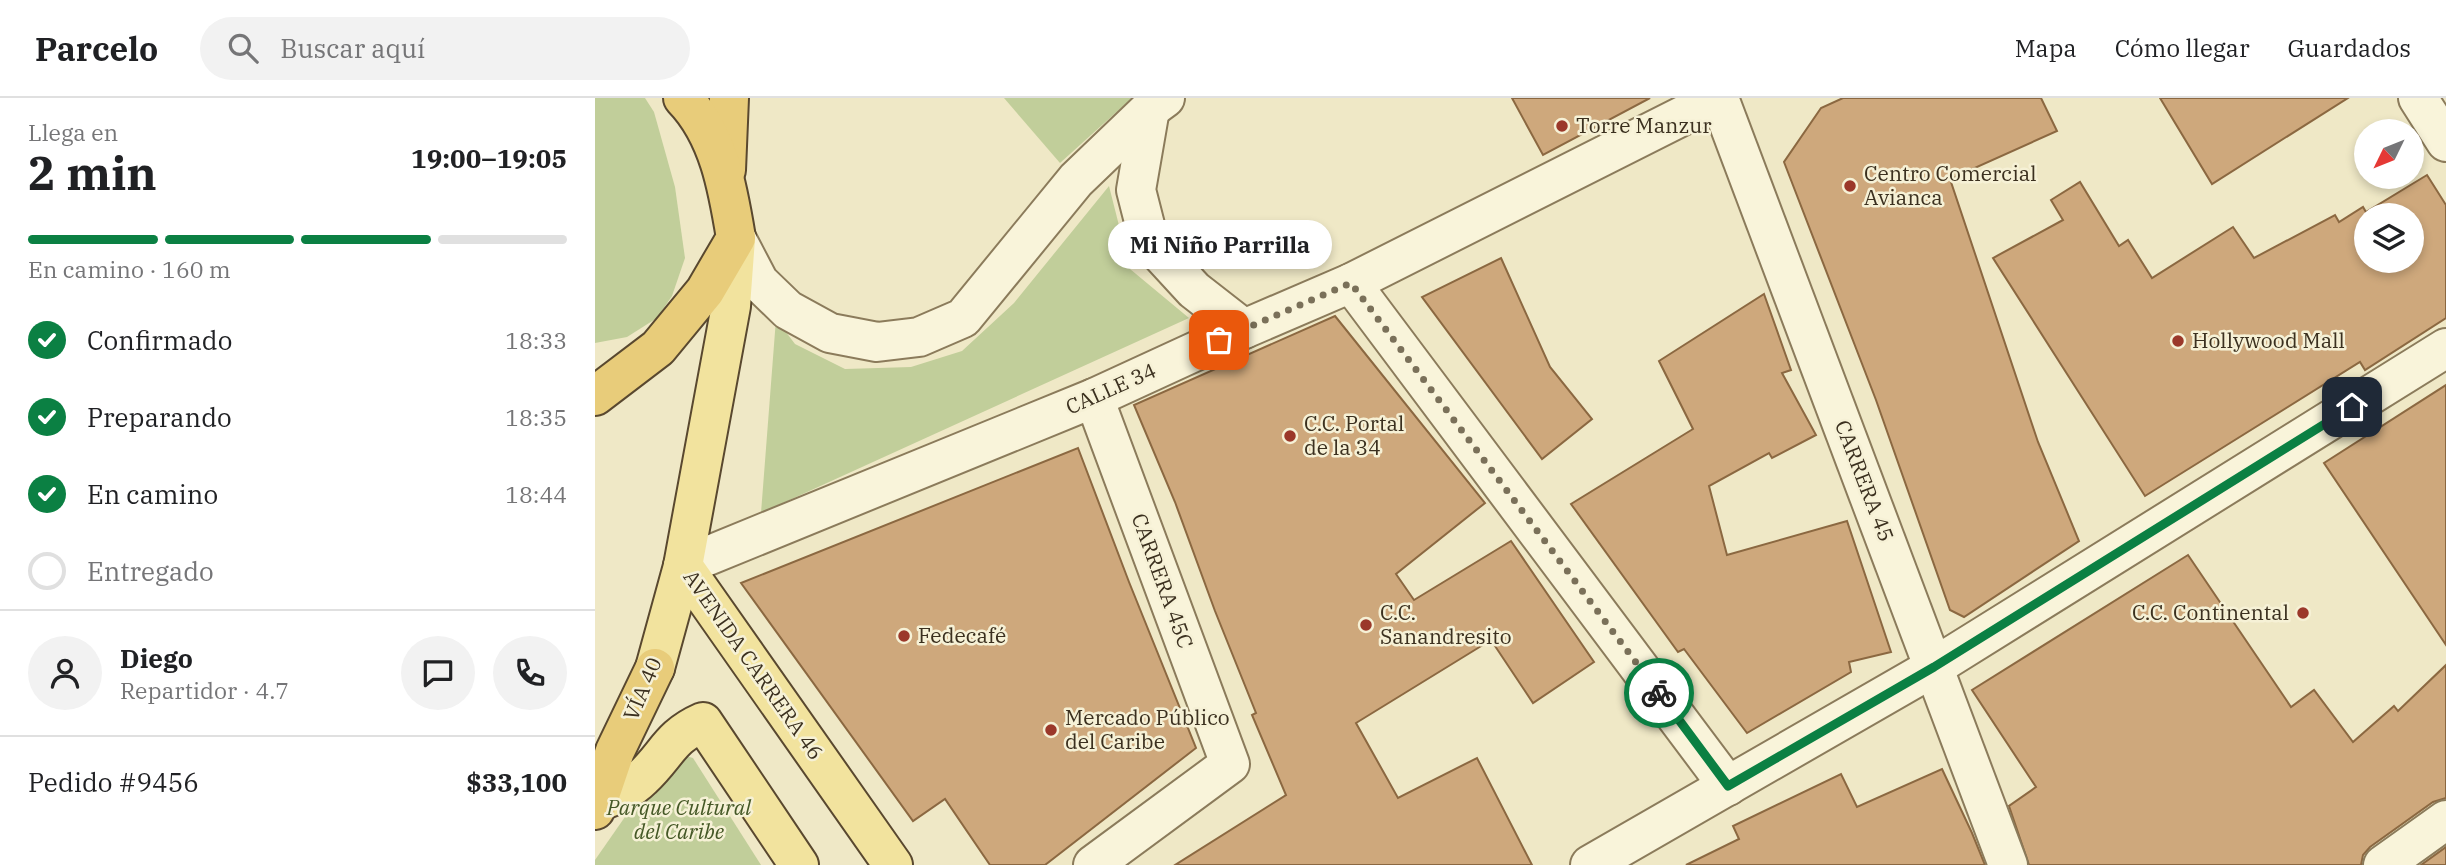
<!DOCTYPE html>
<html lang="es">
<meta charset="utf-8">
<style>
body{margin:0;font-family:"IBM Plex Serif",serif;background:#f2f2f2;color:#202124;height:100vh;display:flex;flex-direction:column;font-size:26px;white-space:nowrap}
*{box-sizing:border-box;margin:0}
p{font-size:23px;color:#757577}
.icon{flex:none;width:38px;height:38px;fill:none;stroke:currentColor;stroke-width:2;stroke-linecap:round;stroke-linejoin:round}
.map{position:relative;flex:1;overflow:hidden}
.sheet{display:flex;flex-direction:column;background:#fff;width:595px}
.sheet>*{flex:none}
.needle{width:46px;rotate:227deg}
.fabs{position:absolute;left:1759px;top:21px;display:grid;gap:14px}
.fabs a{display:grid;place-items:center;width:70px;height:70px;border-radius:50%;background:#fff;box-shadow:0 4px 10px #0003;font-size:35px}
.pin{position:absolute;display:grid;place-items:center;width:60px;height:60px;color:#fff;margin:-30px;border-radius:14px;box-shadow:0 4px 10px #0006}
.courier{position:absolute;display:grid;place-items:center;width:70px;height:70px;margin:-35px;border:5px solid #0b8043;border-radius:50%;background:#fff;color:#222;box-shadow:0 2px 9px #0007}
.bubble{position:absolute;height:49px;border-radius:24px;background:#fff;box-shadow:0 4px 10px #0003;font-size:23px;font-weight:700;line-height:49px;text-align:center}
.overview em{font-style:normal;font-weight:700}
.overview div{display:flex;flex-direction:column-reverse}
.overview{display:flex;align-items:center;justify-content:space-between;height:119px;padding:0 28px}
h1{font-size:46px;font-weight:700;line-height:52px}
.bar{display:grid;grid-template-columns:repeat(4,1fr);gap:10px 7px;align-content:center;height:84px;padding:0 28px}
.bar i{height:9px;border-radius:5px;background:#e0e0e0}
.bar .selected{background:#0b8043}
.bar p{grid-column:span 4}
.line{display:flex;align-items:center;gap:18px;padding:0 28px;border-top:2px solid #e0e0e0}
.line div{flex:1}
.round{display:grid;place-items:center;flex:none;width:74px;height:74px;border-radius:37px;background:#f2f2f2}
ol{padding:0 28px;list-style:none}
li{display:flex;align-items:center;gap:21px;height:77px}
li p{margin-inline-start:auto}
li .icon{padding:7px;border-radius:50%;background:#0b8043;color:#fff;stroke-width:4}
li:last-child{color:#757577}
li i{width:38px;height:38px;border:4px solid #e0e0e0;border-radius:50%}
header{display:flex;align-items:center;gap:42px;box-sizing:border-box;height:98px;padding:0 35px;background:#fff;border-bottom:2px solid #e0e0e0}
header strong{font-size:33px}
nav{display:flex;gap:38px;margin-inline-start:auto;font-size:24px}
.search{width:490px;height:63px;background:#f2f2f2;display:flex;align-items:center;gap:18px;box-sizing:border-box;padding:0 24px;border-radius:38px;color:#757577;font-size:26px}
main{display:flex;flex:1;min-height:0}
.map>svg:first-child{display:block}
.green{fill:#c1ce9a}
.building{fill:#cea87c;stroke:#8b6841;stroke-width:2;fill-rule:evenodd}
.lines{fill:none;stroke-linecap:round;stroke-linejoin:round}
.minor-casing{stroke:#8b7b5b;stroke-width:42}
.tertiary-casing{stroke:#8b7b5b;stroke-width:42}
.primary-casing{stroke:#59482f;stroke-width:42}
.trunk-casing{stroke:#59482f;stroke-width:42}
.minor{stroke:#f9f4da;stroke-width:38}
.tertiary{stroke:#f9f4da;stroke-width:38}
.primary{stroke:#f2e39e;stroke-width:38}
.trunk{stroke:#e8cc7a;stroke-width:38}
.done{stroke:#7a7059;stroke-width:7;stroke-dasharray:0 12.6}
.route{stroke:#0b8043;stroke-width:9}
.poi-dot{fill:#9b382a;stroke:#f6f1d6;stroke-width:2.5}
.labels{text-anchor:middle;stroke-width:5;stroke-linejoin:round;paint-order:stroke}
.poi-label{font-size:21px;fill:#3b301f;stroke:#f6f1d6;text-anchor:start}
.street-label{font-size:21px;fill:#3b301f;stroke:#f6f1d6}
.park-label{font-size:21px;font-style:italic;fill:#455826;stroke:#f6f1d6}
</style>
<header>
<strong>Parcelo</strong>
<div class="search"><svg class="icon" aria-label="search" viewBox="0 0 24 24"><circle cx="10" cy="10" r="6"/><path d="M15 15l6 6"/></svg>Buscar aquí</div>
<nav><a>Mapa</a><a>Cómo llegar</a><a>Guardados</a></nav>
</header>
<main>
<section class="sheet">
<div class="overview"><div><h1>2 min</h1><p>Llega en</p></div><em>19:00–19:05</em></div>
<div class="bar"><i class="selected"></i><i class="selected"></i><i class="selected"></i><i></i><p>En camino · 160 m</p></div>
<ol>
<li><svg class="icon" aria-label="check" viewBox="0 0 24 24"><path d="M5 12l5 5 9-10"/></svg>Confirmado<p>18:33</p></li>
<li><svg class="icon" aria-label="check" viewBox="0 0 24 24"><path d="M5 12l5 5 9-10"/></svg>Preparando<p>18:35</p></li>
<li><svg class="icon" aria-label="check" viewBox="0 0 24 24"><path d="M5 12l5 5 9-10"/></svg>En camino<p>18:44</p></li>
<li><i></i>Entregado</li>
</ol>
<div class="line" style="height:126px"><a class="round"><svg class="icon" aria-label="person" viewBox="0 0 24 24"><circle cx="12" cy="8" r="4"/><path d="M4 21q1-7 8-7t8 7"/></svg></a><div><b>Diego</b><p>Repartidor · 4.7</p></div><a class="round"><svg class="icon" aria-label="chat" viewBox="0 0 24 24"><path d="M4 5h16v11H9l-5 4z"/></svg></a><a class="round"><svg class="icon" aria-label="phone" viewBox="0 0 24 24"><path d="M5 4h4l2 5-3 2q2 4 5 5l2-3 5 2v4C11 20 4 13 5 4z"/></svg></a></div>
<div class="line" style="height:91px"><div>Pedido #9456</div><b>$33,100</b></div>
</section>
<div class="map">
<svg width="1851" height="767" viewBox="0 0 1851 767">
<rect width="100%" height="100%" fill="#efe8c6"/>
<!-- green -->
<g class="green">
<polygon points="0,0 50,0 59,14 80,89 90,160 77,198 62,220 32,239 0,245"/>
<polygon points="409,0 537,0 465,65"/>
<polygon points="514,88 535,171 594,220 166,415 181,221 200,246 250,271 316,269 367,253 419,205"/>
<polygon points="84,656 98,660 166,767 0,767 0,762 71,660"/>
</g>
<!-- building -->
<g class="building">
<polygon points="917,0 1055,0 948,57"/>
<polygon points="1248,0 1446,0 1462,33 1355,81 1443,344 1484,443 1369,519 1355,512 1281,302 1189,64 1226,10"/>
<polygon points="1565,0 1753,0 1617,86"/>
<path d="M1832,77L1851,107V220L1770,272L1765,264L1550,398L1398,160L1468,122L1456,102L1485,84L1524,148L1533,142L1557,180L1638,129L1659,160L1740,117L1744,124L1768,109L1771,114ZM1771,117H1816V163H1771Z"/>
<polygon points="906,160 955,269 997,321 947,361 827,199"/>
<polygon points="1169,196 1196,272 1187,275 1221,337 1177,360 1174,355 1114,388 1132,457 1252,423 1296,554 1254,564 1256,574 1152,635 1089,551 1083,554 976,406 1098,331 1064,263"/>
<polygon points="740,218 890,405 801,476 819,502 916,443 999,564 938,605 896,542 761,625 803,700 882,660 937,767 580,767 691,697 657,617 661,615 620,513 580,404 539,307"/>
<polygon points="1851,287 1851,547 1729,365"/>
<polygon points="483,350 534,484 601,650 450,767 395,767 350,701 318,723 146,485"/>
<polygon points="1593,457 1696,609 1719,592 1758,644 1799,608 1803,613 1851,567 1851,700 1838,704 1775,749 1768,757 1766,767 1434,767 1414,708 1441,689 1377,592"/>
<polygon points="1347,671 1377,735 1390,767 1091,767 1144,741 1138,728 1246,676 1262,709"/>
<polygon points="1851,749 1851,767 1826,767"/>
</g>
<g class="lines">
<!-- minor casing -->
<g class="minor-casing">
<g id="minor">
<polyline points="1124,0 1413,767"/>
<polyline points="756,185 1133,688"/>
<polyline points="498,767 635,666 499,300"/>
<polyline points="995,767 1339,569 1851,250"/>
<polyline points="1788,767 1851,722"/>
</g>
</g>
<!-- tertiary casing -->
<g class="tertiary-casing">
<g id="tertiary">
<polyline points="1823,0 1851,44"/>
<polyline points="555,11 541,92 554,143 599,192 649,231"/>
<polyline points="141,140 164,184 193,212 235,235 282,244 324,239 368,220 481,82 555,11 570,0"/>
<polyline points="88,468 499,300 649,231 756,185 1123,0"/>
</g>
</g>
<!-- primary casing -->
<g class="primary-casing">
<g id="primary">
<polyline points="88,468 298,767"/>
<polyline points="60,570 88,468 136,208 141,140"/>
<path d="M3,704C19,698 34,693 47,680C72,657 74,639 108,624L204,767"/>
</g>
</g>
<!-- trunk casing -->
<g class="trunk-casing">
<g id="trunk">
<polyline points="131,72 134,0"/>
<path d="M0,298L63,250L110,193L141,140C133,91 124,37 88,0"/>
<polyline points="0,712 20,653 60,570"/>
</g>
</g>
<!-- minor -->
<use href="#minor" class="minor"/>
<!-- tertiary -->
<use href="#tertiary" class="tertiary"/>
<!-- primary -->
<use href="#primary" class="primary"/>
<!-- trunk -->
<use href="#trunk" class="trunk"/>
</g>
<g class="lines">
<!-- done -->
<polyline class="done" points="624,242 756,185 1064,595"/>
<!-- route -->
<polyline class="route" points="1064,595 1133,688 1339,569 1757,309"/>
</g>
<!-- markers -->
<g class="poi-dot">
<circle cx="967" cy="28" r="7"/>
<circle cx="1255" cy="88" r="7"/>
<circle cx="1583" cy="243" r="7"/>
<circle cx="695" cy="338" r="7"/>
<circle cx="1708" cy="515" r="7"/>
<circle cx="771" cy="527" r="7"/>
<circle cx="309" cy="538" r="7"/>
<circle cx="456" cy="632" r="7"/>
</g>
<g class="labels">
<!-- poi labels -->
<g class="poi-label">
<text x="981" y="35">Torre Manzur</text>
<text x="1269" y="83">Centro Comercial<tspan x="1269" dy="24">Avianca</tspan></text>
<text x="1597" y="250">Hollywood Mall</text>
<text x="709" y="333">C.C. Portal<tspan x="709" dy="24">de la 34</tspan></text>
<text x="785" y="522">C.C.<tspan x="785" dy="24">Sanandresito</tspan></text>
<text x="1694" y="522" text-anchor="end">C.C. Continental</text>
<text x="323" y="545">Fedecafé</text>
<text x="470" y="627">Mercado Público<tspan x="470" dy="24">del Caribe</tspan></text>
</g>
<!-- street labels -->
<g class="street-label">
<text transform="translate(516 291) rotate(-24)" y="7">CALLE 34</text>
<text transform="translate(1269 383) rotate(69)" y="7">CARRERA 45</text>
<text transform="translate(567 483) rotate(70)" y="7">CARRERA 45C</text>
<text transform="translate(158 567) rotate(55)" y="7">AVENIDA CARRERA 46</text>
<text transform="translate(48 591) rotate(-67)" y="7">VÍA 40</text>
</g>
<!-- park labels -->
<g class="park-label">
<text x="84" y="717">Parque Cultural<tspan x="84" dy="24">del Caribe</tspan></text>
</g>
</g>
</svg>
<div class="fabs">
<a><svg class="needle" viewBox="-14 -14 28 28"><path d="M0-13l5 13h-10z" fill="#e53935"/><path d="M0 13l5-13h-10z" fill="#757577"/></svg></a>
<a><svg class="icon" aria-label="layers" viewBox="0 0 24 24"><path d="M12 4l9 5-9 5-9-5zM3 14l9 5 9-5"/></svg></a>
</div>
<div class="pin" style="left:624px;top:242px;background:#ea580c"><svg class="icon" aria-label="bag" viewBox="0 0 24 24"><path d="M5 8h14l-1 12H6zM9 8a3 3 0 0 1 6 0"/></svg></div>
<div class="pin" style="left:1757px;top:309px;background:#1f2937"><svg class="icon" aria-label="home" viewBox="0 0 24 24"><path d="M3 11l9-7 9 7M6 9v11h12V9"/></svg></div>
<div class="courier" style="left:1064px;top:595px"><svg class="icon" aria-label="bike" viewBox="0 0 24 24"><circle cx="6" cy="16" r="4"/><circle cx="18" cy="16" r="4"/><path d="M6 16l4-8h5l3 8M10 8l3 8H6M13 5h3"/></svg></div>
<div class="bubble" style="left:513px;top:122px;width:224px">Mi Niño Parrilla</div>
</div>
</main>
